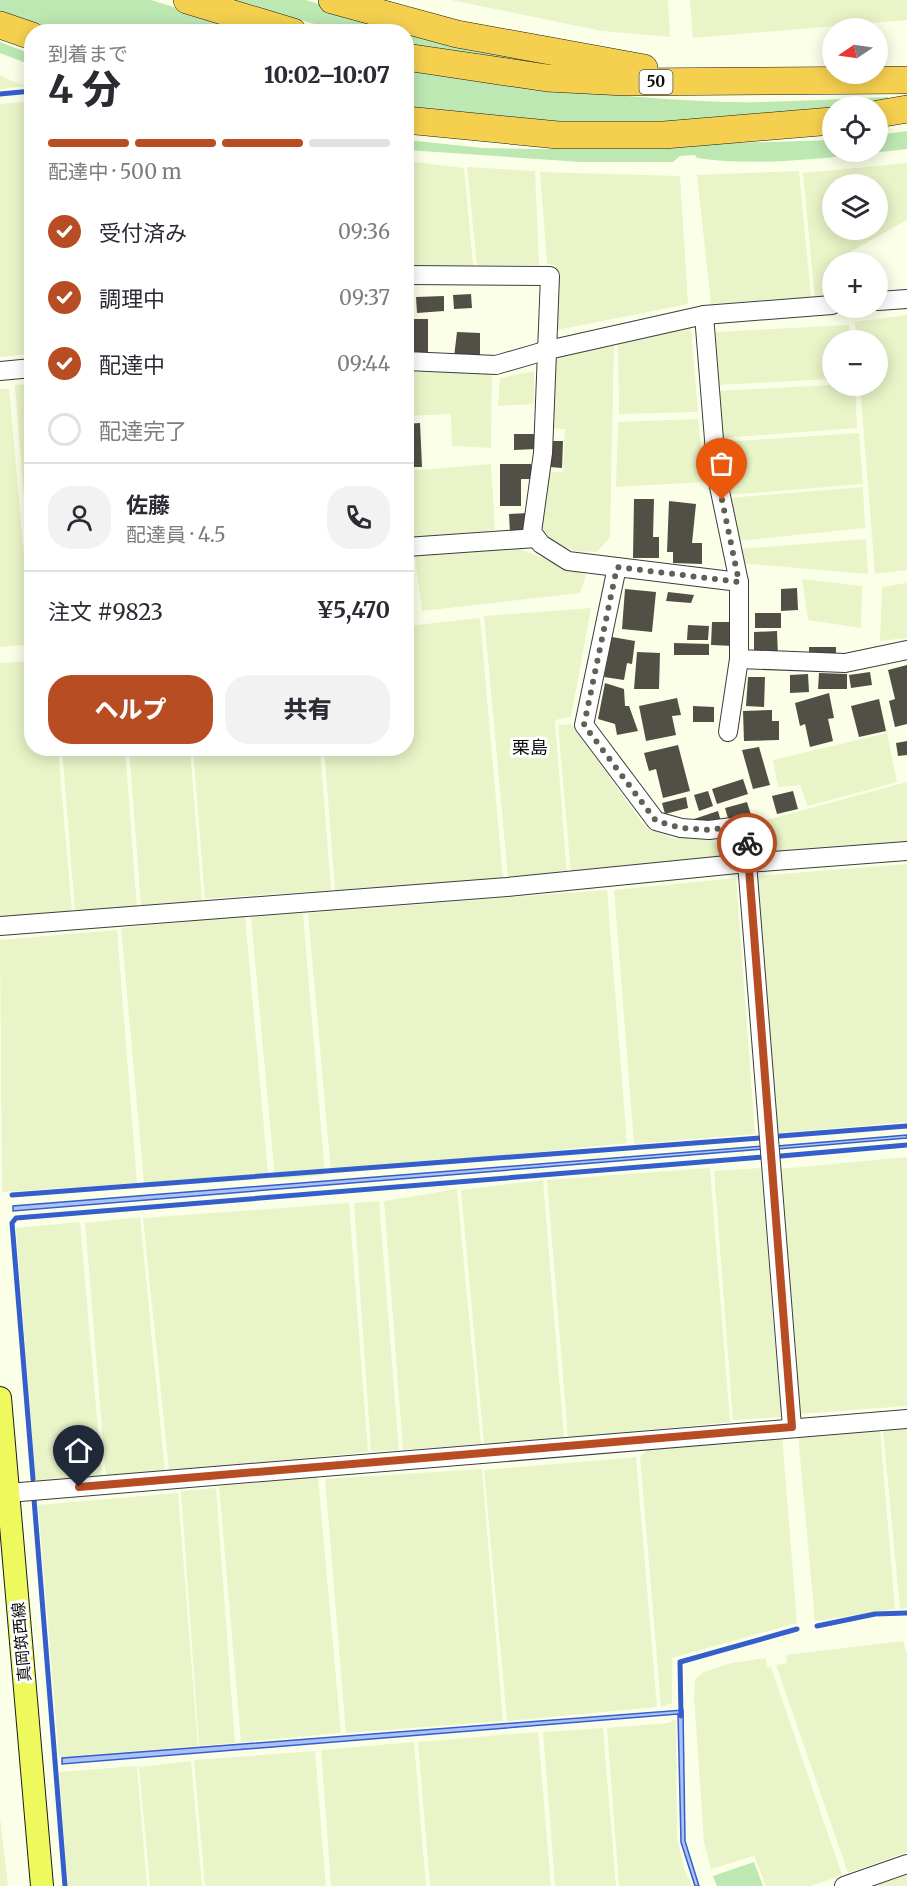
<!DOCTYPE html>
<html lang="ja">
<meta charset="utf-8">
<style>
body{margin:0;font-family:Merriweather,"Noto Sans JP",serif;background:#f2f2f3;color:#2b2b33;height:100vh;display:flex;flex-direction:column;font-size:22px;white-space:nowrap}
*{box-sizing:border-box;margin:0}
p{font-size:20px;color:#7c7c81}
.icon{flex:none;width:33px;height:33px;fill:none;stroke:currentColor;stroke-width:2;stroke-linecap:round;stroke-linejoin:round}
.map{position:relative;flex:1;overflow:hidden}
.drawer{position:absolute;left:24px;top:24px;width:390px;height:732px;display:flex;flex-direction:column;background:#fff;border-radius:24px;box-shadow:0 3px 15px #0003}
.drawer>*{flex:none}
.needle{width:39px;rotate:257deg}
.buttons{position:absolute;left:822px;top:18px;display:grid;gap:12px}
.buttons a{display:grid;place-items:center;width:66px;height:66px;border-radius:50%;background:#fff;box-shadow:0 3px 15px #0003;font-size:30px}
.pin{position:absolute;display:grid;place-items:center;width:51px;height:51px;color:#fff;margin:-62px -26px;border-radius:50% 50% 50% 0;rotate:-45deg;box-shadow:0 0 6px #0007}
.pin .icon{rotate:45deg}
.courier{position:absolute;display:grid;place-items:center;width:60px;height:60px;margin:-30px;border:4px solid #b84c23;border-radius:50%;background:#fff;color:#222;box-shadow:0 2px 8px #0007}
.summary em{font-style:normal;font-weight:800}
.summary div{display:flex;flex-direction:column-reverse}
.summary{display:flex;align-items:center;justify-content:space-between;height:102px;padding:0 24px}
h1{font-size:39px;font-weight:800;line-height:45px}
.bar{display:grid;grid-template-columns:repeat(4,1fr);gap:9px 6px;align-content:center;height:72px;padding:0 24px}
.bar i{height:8px;border-radius:4px;background:#e1e1e2}
.bar .selected{background:#b84c23}
.bar p{grid-column:span 4}
.line{display:flex;align-items:center;gap:15px;padding:0 24px;border-top:2px solid #e1e1e2}
.line div{flex:1}
.round{display:grid;place-items:center;flex:none;width:63px;height:63px;border-radius:24px;background:#f2f2f3}
ol{padding:0 24px;list-style:none}
li{display:flex;align-items:center;gap:18px;height:66px}
li p{margin-inline-start:auto}
li .icon{padding:6px;border-radius:50%;background:#b84c23;color:#fff;stroke-width:4}
li:last-child{color:#7c7c81}
li i{width:33px;height:33px;border:3px solid #e1e1e2;border-radius:50%}
.cta{display:flex;gap:12px;margin-top:auto;padding:12px 24px}
.cta a{flex:1;height:69px;border-radius:24px;background:#b84c23;color:#fff;font-size:24px;font-weight:800;line-height:69px;text-align:center}
.cta a+a{background:#f2f2f3;color:#2b2b33}
.map>svg:first-child{display:block}
.farmland{fill:#e9f4c8;fill-rule:evenodd}
.green{fill:#bde8b2}
.water{fill:#acc2f6;stroke:#335ecc;stroke-width:1.5}
.lines{fill:none;stroke-linecap:round;stroke-linejoin:round}
.stream{stroke:#335ecc;stroke-width:5}
.building{fill:#524f46}
.minor-casing{stroke:#3d3d3d;stroke-width:20}
.major-casing{stroke:#1b1b1b;stroke-width:24}
.highway-casing{stroke:#1b1b1b;stroke-width:28}
.minor{stroke:#fff;stroke-width:18}
.major{stroke:#edf95d;stroke-width:22}
.highway{stroke:#f5d04f;stroke-width:27}
.done{stroke:#5f6057;stroke-width:6;stroke-dasharray:0 10.8}
.route{stroke:#b84c23;stroke-width:8}
.labels{text-anchor:middle;stroke-width:6;stroke-linejoin:round;paint-order:stroke}
.shield{fill:#fff;stroke:#545454;stroke-width:1.5}
.shield-label{font-size:15px;font-weight:bold;fill:#0a0a0a}
.street-label{font-size:16px;fill:#0a0a0a;stroke:#fff}
.neighbourhood-label{font-size:18px;fill:#0a0a0a;stroke:#fff}
</style>
<div class="map">
<svg width="907" height="1886" viewBox="0 0 907 1886">
<rect width="100%" height="100%" fill="#fcffe7"/>
<!-- farmland -->
<g class="farmland">
<polygon points="451,0 668,0 670,37 602,31"/>
<polygon points="690,0 907,0 907,20 693,38"/>
<polygon points="0,75 10,80 27,86 0,89"/>
<polygon points="31,101 31,354 0,357 0,104"/>
<polygon points="407,161 464,168 473,265 407,265"/>
<path d="M907,163V220L848,253L853,262H832V298L815,300L803,173ZM832,184H878V230H832Z"/>
<polygon points="467,167 535,171 539,265 477,265"/>
<polygon points="799,171 811,297 711,304 697,175"/>
<polygon points="540,172 680,176 688,304 552,331 555,265 547,264"/>
<polygon points="907,315 907,570 875,574 860,386 878,386 878,340 857,340 855,322"/>
<polygon points="849,325 850,340 832,340 832,379 719,385 715,332"/>
<polygon points="691,328 698,412 619,414 618,343"/>
<polygon points="614,343 610,537 597,552 575,551 548,539 539,527 545,472 563,472 565,429 549,428 553,359"/>
<polygon points="534,371 534,404 498,406 500,378"/>
<polygon points="406,372 492,373 491,448 452,446 451,414 407,416"/>
<polygon points="31,384 32,384 31,588 15,385"/>
<polygon points="832,385 855,386 857,428 721,438 718,391"/>
<polygon points="0,389 9,389 32,644 0,647"/>
<polygon points="698,419 705,482 616,487 618,422"/>
<polygon points="859,433 863,484 727,495 720,442"/>
<polygon points="491,464 495,530 407,539 407,471"/>
<polygon points="863,487 865,528 738,541 728,498"/>
<polygon points="866,539 868,574 739,563 738,549"/>
<polygon points="504,548 520,549 586,575 580,593 422,611 415,556"/>
<polygon points="802,579 862,586 861,628 808,620"/>
<polygon points="907,583 907,638 880,641 882,587"/>
<polygon points="591,608 571,717 555,720 567,874 508,878 484,616"/>
<polygon points="480,618 503,878 335,890 324,749 406,748 407,626"/>
<polygon points="31,661 32,748 58,749 72,912 0,917 0,663"/>
<polygon points="571,724 646,828 673,838 734,837 736,857 571,874 558,725"/>
<polygon points="887,733 897,782 808,806 800,785 778,787 773,760"/>
<polygon points="62,749 125,749 137,908 75,912"/>
<polygon points="129,749 190,749 202,901 141,906"/>
<polygon points="193,749 320,749 331,890 205,899"/>
<polygon points="907,782 907,842 756,853 756,844 759,842 759,822"/>
<polygon points="907,864 907,1122 777,1133 755,876"/>
<polygon points="736,878 755,1134 634,1144 614,890"/>
<polygon points="607,890 627,1143 331,1173 308,913"/>
<polygon points="303,913 325,1175 275,1179 251,917"/>
<polygon points="245,916 268,1173 144,1183 121,928"/>
<polygon points="117,930 137,1183 2,1192 0,940"/>
<polygon points="907,1157 907,1406 799,1414 780,1169"/>
<polygon points="710,1168 730,1422 568,1438 547,1180"/>
<polygon points="761,1168 781,1417 733,1420 714,1171"/>
<polygon points="543,1180 564,1438 484,1444 461,1190"/>
<polygon points="457,1189 481,1444 403,1450 384,1201"/>
<polygon points="379,1201 399,1450 371,1452 354,1203"/>
<polygon points="349,1203 368,1452 169,1471 143,1218"/>
<polygon points="140,1217 165,1472 106,1478 85,1223"/>
<polygon points="80,1222 102,1476 36,1483 16,1228"/>
<polygon points="907,1427 907,1608 900,1609 883,1430"/>
<polygon points="880,1430 895,1609 815,1621 798,1435"/>
<polygon points="782,1435 797,1623 672,1658 672,1703 661,1707 640,1456 647,1450"/>
<polygon points="636,1457 657,1707 507,1721 484,1470"/>
<polygon points="482,1469 503,1721 346,1733 325,1479"/>
<polygon points="318,1477 341,1733 241,1742 219,1486"/>
<polygon points="216,1488 235,1743 199,1746 181,1491"/>
<polygon points="178,1493 198,1746 59,1757 38,1505"/>
<polygon points="903,1641 907,1654 907,1852 848,1873 776,1665 787,1663 786,1655"/>
<polygon points="766,1658 767,1667 771,1667 842,1875 811,1886 766,1886 754,1856 711,1869 704,1842 694,1697 695,1679 704,1672 731,1663"/>
<polygon points="676,1719 677,1837 684,1869 692,1886 619,1886 607,1728 669,1723"/>
<polygon points="603,1728 616,1886 555,1886 543,1732"/>
<polygon points="538,1732 551,1886 430,1886 418,1742"/>
<polygon points="414,1742 426,1886 331,1886 321,1750"/>
<polygon points="315,1751 326,1886 205,1886 194,1760"/>
<polygon points="191,1761 202,1886 150,1886 139,1767"/>
<polygon points="137,1766 147,1886 68,1886 59,1772"/>
<polygon points="0,1817 8,1886 0,1886"/>
<polygon points="907,1873 907,1886 870,1886"/>
</g>
<!-- green -->
<g class="green">
<polygon points="0,0 151,0 251,31 42,31 0,17"/>
<polygon points="230,0 306,0 403,31 339,31"/>
<polygon points="406,32 567,68 407,46"/>
<polygon points="0,42 31,54 31,65 0,53"/>
<path d="M406,69C512,85 617,98 724,102C779,103 834,99 888,97L890,104L832,106V113L674,127L524,124L407,113Z"/>
<path d="M907,131V149C839,156 764,168 697,158L695,155L680,156L673,162H581L407,150V140L483,148L543,149L832,140V152H878V135Z"/>
<polygon points="754,1862 763,1886 717,1886 713,1876"/>
</g>
<!-- water -->
<g class="water">
<polygon points="907,1135 907,1138 778,1149 778,1146"/>
<polygon points="763,1146 763,1149 13,1211 13,1206"/>
<polygon points="683,1710 685,1841 699,1886 695,1886 681,1842 678,1714 62,1764 62,1758"/>
</g>
<g class="lines">
<!-- stream -->
<g class="stream">
<polyline points="0,94 32,91"/>
<polyline points="780,1136 907,1126"/>
<polyline points="781,1156 907,1145"/>
<polyline points="12,1195 760,1138"/>
<polyline points="33,1479 12,1223 16,1218 763,1157"/>
<polyline points="34,1499 65,1886"/>
<polyline points="817,1626 875,1614 907,1613"/>
<polyline points="681,1716 680,1662 797,1629"/>
</g>
</g>
<!-- building -->
<g class="building">
<polygon points="471,294 472,308 454,309 453,295"/>
<polygon points="444,296 444,311 417,313 416,297"/>
<polygon points="406,319 428,319 428,352 406,353"/>
<polygon points="457,332 480,333 480,358 454,357"/>
<polygon points="420,423 422,467 406,467 406,424"/>
<polygon points="514,434 536,434 536,449 514,450"/>
<polygon points="552,441 563,441 562,468 550,467"/>
<polygon points="500,464 531,464 531,479 521,479 521,506 500,506"/>
<polygon points="634,499 654,499 653,537 659,537 659,558 633,558"/>
<polygon points="669,501 696,504 692,543 702,543 702,564 673,563 673,552 667,552"/>
<polygon points="528,513 529,532 510,533 509,514"/>
<polygon points="797,588 798,610 781,611 781,589"/>
<polygon points="625,589 656,592 652,632 622,629"/>
<polygon points="668,592 694,595 691,603 666,601"/>
<rect x="755" y="613" width="26" height="15"/>
<polygon points="712,622 737,622 735,646 711,645"/>
<polygon points="688,625 709,626 708,640 687,640"/>
<polygon points="777,631 778,656 754,657 754,632"/>
<polygon points="612,637 635,641 632,664 627,663 624,680 604,677"/>
<polygon points="674,643 709,644 709,655 674,655"/>
<rect x="809" y="647" width="27" height="12"/>
<polygon points="637,652 660,653 659,689 634,689"/>
<polygon points="907,665 907,724 895,727 889,701 895,699 888,670"/>
<polygon points="870,672 872,685 851,688 849,675"/>
<polygon points="819,673 847,674 847,689 818,689"/>
<polygon points="808,674 809,692 790,693 790,675"/>
<polygon points="748,677 765,677 764,707 746,706"/>
<polygon points="605,683 624,689 625,706 629,706 638,731 617,735 615,724 598,719"/>
<polygon points="829,693 834,718 828,719 833,741 810,747 805,724 800,726 795,703"/>
<polygon points="677,698 681,715 672,716 676,735 646,741 639,706"/>
<polygon points="879,699 886,731 859,737 851,706"/>
<polygon points="693,706 714,707 714,722 693,722"/>
<polygon points="772,710 772,721 779,721 779,740 744,741 743,711"/>
<polygon points="907,741 907,755 898,756 896,743"/>
<polygon points="678,745 690,791 663,798 656,769 649,771 644,753"/>
<polygon points="759,747 770,785 753,789 742,750"/>
<polygon points="743,779 748,794 717,804 712,789"/>
<polygon points="708,791 713,806 699,811 694,795"/>
<polygon points="793,791 798,809 777,814 772,796"/>
<polygon points="686,797 688,808 665,814 662,803"/>
<polygon points="747,802 752,818 730,825 725,808"/>
<polygon points="718,811 722,825 695,825 694,819"/>
</g>
<g class="lines">
<!-- minor casing -->
<g class="minor-casing">
<g id="minor">
<polyline points="406,275 550,276 543,453 532,532 541,544 568,561 739,582"/>
<polyline points="878,301 907,299"/>
<polyline points="704,315 717,477 739,582 739,659 845,663 907,650"/>
<polyline points="406,361 496,365 548,350 704,315 832,305"/>
<polyline points="0,371 32,368"/>
<polyline points="406,547 536,538"/>
<polyline points="617,567 584,725 656,821 681,828 709,830 747,825 747,863 792,1427"/>
<polyline points="728,732 739,659"/>
<polyline points="0,926 507,887 747,863 907,851"/>
<polyline points="8,1493 907,1419"/>
<polyline points="844,1886 907,1864"/>
</g>
</g>
<!-- major casing -->
<g class="major-casing">
<polyline id="major" points="0,1398 42,1886"/>
</g>
<!-- highway casing -->
<g class="highway-casing">
<g id="highway">
<polyline points="187,0 293,32"/>
<polyline points="332,0 457,34 644,68"/>
<polyline points="0,25 32,36"/>
<polyline points="406,57 547,78 625,82 907,80"/>
<polyline points="878,114 907,109"/>
<polyline points="406,120 558,135 664,135 832,121"/>
</g>
</g>
<!-- minor -->
<use href="#minor" class="minor"/>
<!-- major -->
<use href="#major" class="major"/>
<!-- highway -->
<use href="#highway" class="highway"/>
</g>
<g class="lines">
<!-- done -->
<polyline class="done" points="722,500 739,582 617,567 584,725 656,821 681,828 709,830 747,825 747,843"/>
<!-- route -->
<polyline class="route" points="79,1487 792,1427 747,843"/>
</g>
<g class="labels">
<!-- shield labels -->
<rect class="shield" x="639.5" y="70" width="33" height="24" rx="4.5"/>
<g class="shield-label">
<text x="656" y="87">50</text>
</g>
<!-- street labels -->
<g class="street-label">
<text transform="translate(21 1642) rotate(-95)" y="6">真岡筑西線</text>
</g>
<!-- neighbourhood labels -->
<g class="neighbourhood-label">
<text x="530" y="754">栗島</text>
</g>
</g>
</svg>
<div class="buttons">
<a><svg class="needle" viewBox="-14 -14 28 28"><path d="M0-13l5 13h-10z" fill="#e53935"/><path d="M0 13l5-13h-10z" fill="#7c7c81"/></svg></a>
<a><svg class="icon" aria-label="locate" viewBox="0 0 24 24"><circle cx="12" cy="12" r="6"/><path d="M12 2v4M12 18v4M2 12h4M18 12h4"/></svg></a>
<a><svg class="icon" aria-label="layers" viewBox="0 0 24 24"><path d="M12 4l9 5-9 5-9-5zM3 14l9 5 9-5"/></svg></a>
<a>+</a>
<a>−</a>
</div>
<div class="pin" style="left:722px;top:500px;background:#ea580c"><svg class="icon" aria-label="bag" viewBox="0 0 24 24"><path d="M5 8h14l-1 12H6zM9 8a3 3 0 0 1 6 0"/></svg></div>
<div class="pin" style="left:79px;top:1487px;background:#1f2937"><svg class="icon" aria-label="home" viewBox="0 0 24 24"><path d="M3 11l9-7 9 7M6 9v11h12V9"/></svg></div>
<div class="courier" style="left:747px;top:843px"><svg class="icon" aria-label="bike" viewBox="0 0 24 24"><circle cx="6" cy="16" r="4"/><circle cx="18" cy="16" r="4"/><path d="M6 16l4-8h5l3 8M10 8l3 8H6M13 5h3"/></svg></div>
<section class="drawer">
<div class="summary"><div><h1>4 分</h1><p>到着まで</p></div><em>10:02–10:07</em></div>
<div class="bar"><i class="selected"></i><i class="selected"></i><i class="selected"></i><i></i><p>配達中 · 500 m</p></div>
<ol>
<li><svg class="icon" aria-label="check" viewBox="0 0 24 24"><path d="M5 12l5 5 9-10"/></svg>受付済み<p>09:36</p></li>
<li><svg class="icon" aria-label="check" viewBox="0 0 24 24"><path d="M5 12l5 5 9-10"/></svg>調理中<p>09:37</p></li>
<li><svg class="icon" aria-label="check" viewBox="0 0 24 24"><path d="M5 12l5 5 9-10"/></svg>配達中<p>09:44</p></li>
<li><i></i>配達完了</li>
</ol>
<div class="line" style="height:108px"><a class="round"><svg class="icon" aria-label="person" viewBox="0 0 24 24"><circle cx="12" cy="8" r="4"/><path d="M4 21q1-7 8-7t8 7"/></svg></a><div><b>佐藤</b><p>配達員 · 4.5</p></div><a class="round"><svg class="icon" aria-label="phone" viewBox="0 0 24 24"><path d="M5 4h4l2 5-3 2q2 4 5 5l2-3 5 2v4C11 20 4 13 5 4z"/></svg></a></div>
<div class="line" style="height:78px"><div>注文 #9823</div><b>¥5,470</b></div>
<div class="cta"><a>ヘルプ</a><a>共有</a></div>
</section>
</div>
